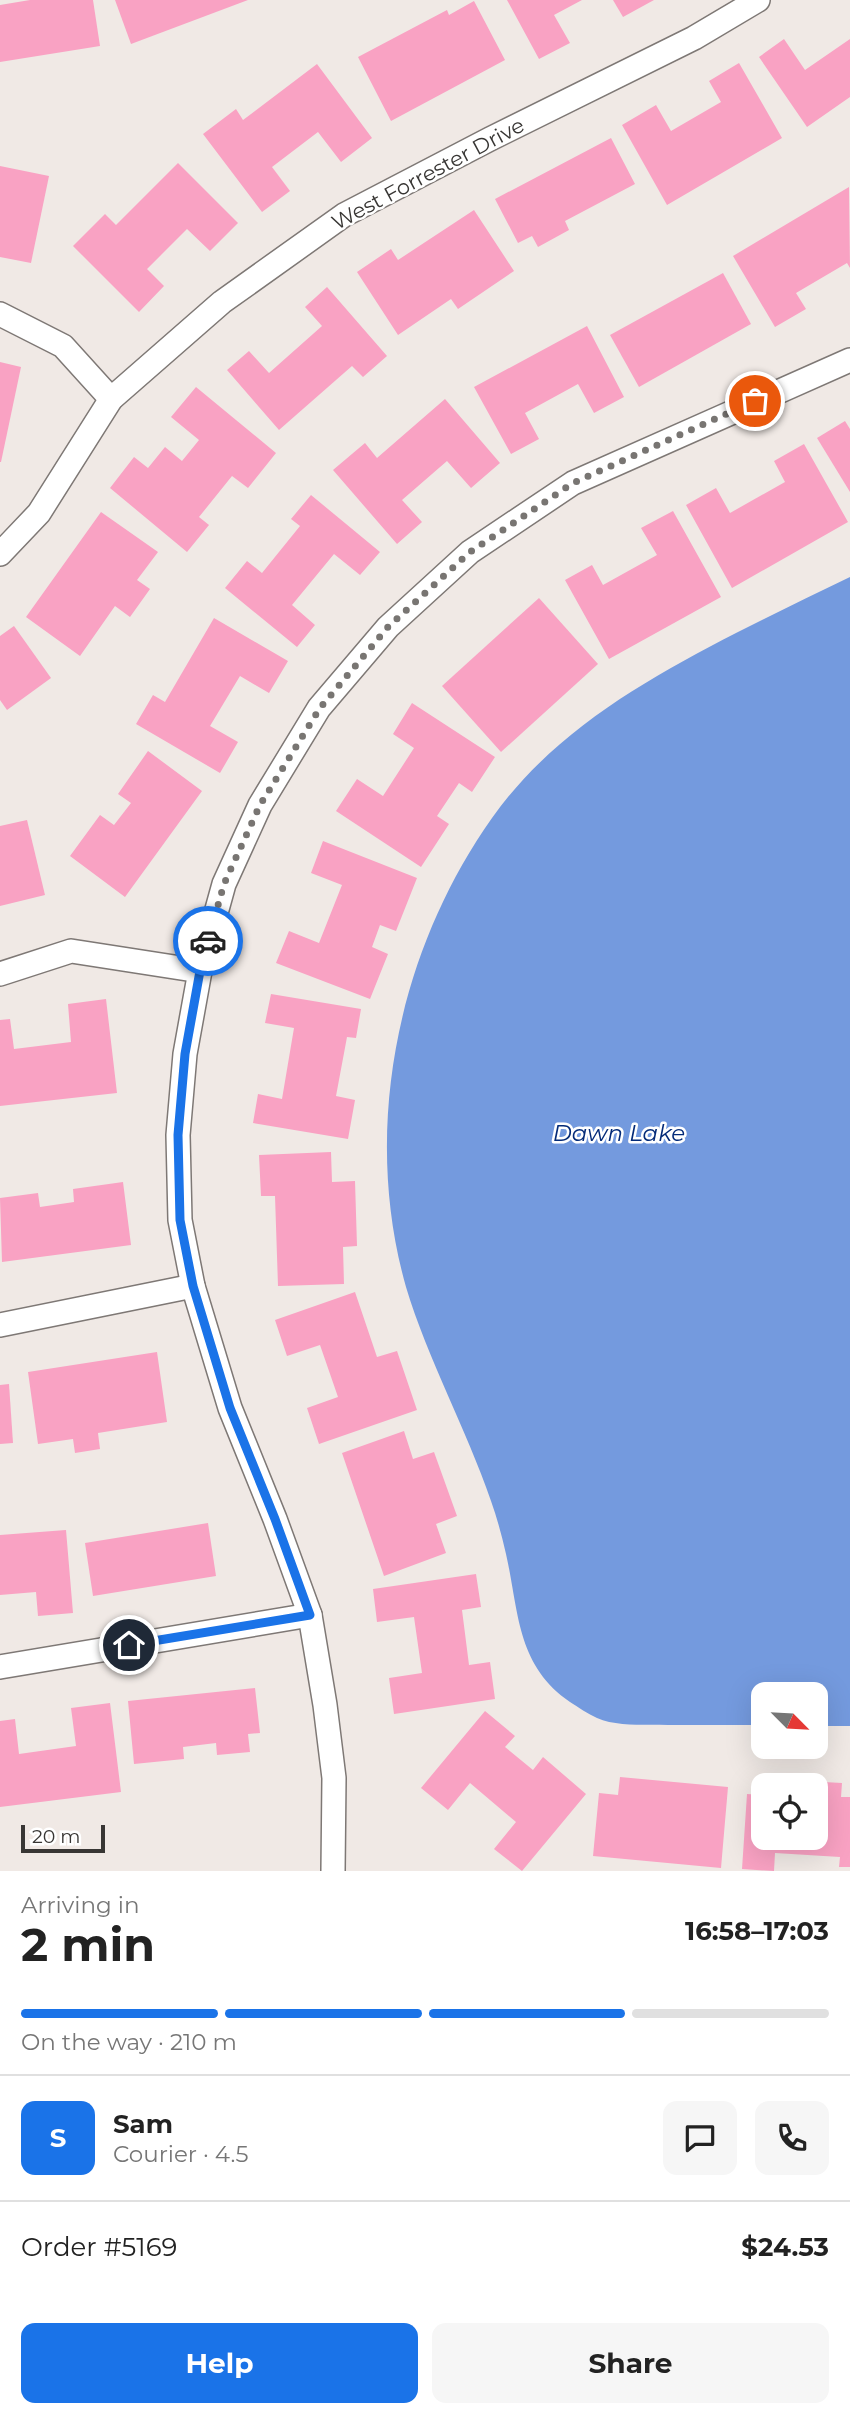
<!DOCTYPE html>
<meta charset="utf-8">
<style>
body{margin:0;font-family:Montserrat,sans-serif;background:#f6f6f6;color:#222;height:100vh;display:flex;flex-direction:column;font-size:26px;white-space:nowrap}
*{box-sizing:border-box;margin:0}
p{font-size:23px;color:#767676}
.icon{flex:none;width:38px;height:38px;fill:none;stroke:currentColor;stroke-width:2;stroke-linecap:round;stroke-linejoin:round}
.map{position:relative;height:1871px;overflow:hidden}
.drawer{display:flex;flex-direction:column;background:#fff;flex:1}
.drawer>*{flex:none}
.needle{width:46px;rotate:114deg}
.fabs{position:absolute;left:751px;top:1682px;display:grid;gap:14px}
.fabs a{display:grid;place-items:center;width:77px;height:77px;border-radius:14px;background:#fff;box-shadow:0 7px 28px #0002;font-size:35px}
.scale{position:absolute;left:21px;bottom:18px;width:84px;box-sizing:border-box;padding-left:7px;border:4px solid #383634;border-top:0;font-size:19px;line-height:24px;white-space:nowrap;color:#383634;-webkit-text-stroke:5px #fff;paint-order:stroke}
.pin{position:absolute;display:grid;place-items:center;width:60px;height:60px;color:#fff;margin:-30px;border:4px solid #fff;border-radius:50%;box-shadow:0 2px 7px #0007}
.courier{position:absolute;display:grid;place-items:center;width:70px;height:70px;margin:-35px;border:5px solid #1a73e8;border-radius:50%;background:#fff;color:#222;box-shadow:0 2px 9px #0007}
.summary em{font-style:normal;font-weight:700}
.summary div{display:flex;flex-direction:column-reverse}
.summary{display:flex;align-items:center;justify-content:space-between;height:119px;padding:0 21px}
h1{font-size:46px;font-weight:700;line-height:52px}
.bar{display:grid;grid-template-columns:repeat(4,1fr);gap:10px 7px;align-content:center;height:84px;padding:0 21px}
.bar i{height:9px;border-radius:5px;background:#e0e0e0}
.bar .selected{background:#1a73e8}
.bar p{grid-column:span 4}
.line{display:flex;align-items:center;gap:18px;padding:0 21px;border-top:2px solid #e0e0e0}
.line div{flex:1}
.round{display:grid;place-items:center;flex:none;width:74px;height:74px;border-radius:14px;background:#f6f6f6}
.cta{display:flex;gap:14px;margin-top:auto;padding:14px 21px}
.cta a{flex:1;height:80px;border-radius:14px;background:#1a73e8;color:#fff;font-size:28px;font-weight:700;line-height:80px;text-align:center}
.cta a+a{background:#f6f6f6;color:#222}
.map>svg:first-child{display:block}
.water{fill:#749ade}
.building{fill:#f9a2c3}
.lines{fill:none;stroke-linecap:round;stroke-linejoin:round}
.minor-casing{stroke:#7e7875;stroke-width:26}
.minor{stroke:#fff;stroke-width:23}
.done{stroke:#787572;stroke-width:7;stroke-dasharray:0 12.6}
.route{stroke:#1a73e8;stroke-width:9}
.labels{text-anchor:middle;stroke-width:5;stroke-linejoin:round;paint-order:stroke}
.street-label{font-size:21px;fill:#383634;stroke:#fff}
.water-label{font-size:23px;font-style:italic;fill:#032a78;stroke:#fff}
</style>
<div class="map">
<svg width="850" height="1871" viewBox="0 0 850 1871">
<rect width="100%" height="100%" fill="#f0e9e5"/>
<!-- water -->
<path class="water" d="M850,577V1726H816V1694H763V1725C731,1725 700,1725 668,1725C646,1724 617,1727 597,1718C588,1714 578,1707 570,1702C516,1665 519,1611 506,1554C502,1536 497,1518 491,1501C466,1428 428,1360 406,1287C361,1128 398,951 492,818C553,732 645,680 736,633C774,614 812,595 850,577Z"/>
<!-- building -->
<g class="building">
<polygon points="30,0 93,0 100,46 0,62 0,5"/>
<polygon points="115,0 248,0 131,44"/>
<polygon points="507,0 582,0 554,15 570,43 539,59"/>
<polygon points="613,0 654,0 623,17"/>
<polygon points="474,1 505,60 391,121 358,57 447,10 449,15"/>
<polygon points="784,39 805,70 850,39 850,97 807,127 759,57"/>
<polygon points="739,63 782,138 667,205 622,125 656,105 671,131 721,102 709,81"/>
<polygon points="317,64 372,138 341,162 318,132 272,167 290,191 262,212 203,134 236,109 243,120"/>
<polygon points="611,138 635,184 565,221 569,230 538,247 532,236 518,243 495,199"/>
<polygon points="178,163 238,223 210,251 187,229 147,269 164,286 139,312 73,246 105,214 116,225"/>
<polygon points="0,166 49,176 31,263 0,257"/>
<polygon points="849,187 850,268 847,263 796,293 806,309 775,327 733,256"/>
<polygon points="474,210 514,271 458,309 451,299 398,335 357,272 391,249 398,260"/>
<polygon points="723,273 751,324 639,387 610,335"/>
<polygon points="327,287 387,356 363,377 352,366 279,430 227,370 249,351 269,373 322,326 305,307"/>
<polygon points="587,326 624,397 594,413 578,384 525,413 539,439 511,454 474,387"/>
<polygon points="0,362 21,367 1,462 0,462"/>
<polygon points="196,387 276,453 248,488 232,476 199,517 209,525 187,552 110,488 134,457 148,468 165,447 182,461 199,440 171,417"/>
<polygon points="445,399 500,463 471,488 447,461 402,500 422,522 397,544 333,470 365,443 377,458"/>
<polygon points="845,421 850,429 850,492 817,438"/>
<polygon points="804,444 848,522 732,588 686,505 716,488 730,513 785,482 774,461"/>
<polygon points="311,495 380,552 360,575 334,554 292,605 315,625 297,647 225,588 247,561 262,573 300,526 291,519"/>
<polygon points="673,511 721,597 609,659 565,580 592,565 603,585 657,555 641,528"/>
<polygon points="101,512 158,552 137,580 150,589 130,617 115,606 80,656 26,617"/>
<polygon points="539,598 598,664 501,752 442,686"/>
<polygon points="214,618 288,661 269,693 240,676 210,726 238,742 220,773 136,724 153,695 165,702"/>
<polygon points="14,626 51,678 7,710 0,700 0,636"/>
<polygon points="412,703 495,757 472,792 459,783 437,816 449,824 421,867 336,811 357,779 383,796 414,748 393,734"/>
<polygon points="148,751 202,791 125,897 70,856 100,815 114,825 131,803 118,794"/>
<polygon points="27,820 45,895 0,906 0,826"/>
<polygon points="323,841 417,878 396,931 380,925 372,947 388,954 370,999 276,963 289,931 319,943 342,885 311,873"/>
<polygon points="271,994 361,1009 356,1038 347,1037 336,1096 355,1100 348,1139 253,1123 258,1094 282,1099 294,1028 265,1023"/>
<polygon points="106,999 117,1093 0,1106 0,1020 10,1019 14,1049 71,1042 68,1004"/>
<polygon points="331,1152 332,1182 355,1181 357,1246 343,1247 344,1284 278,1286 275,1196 261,1196 259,1155"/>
<polygon points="123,1182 131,1245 2,1262 0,1198 38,1193 40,1207 74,1202 73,1189"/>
<polygon points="355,1292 377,1357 397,1351 417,1410 319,1444 307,1408 338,1397 320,1345 287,1356 275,1320"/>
<polygon points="157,1352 167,1422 98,1433 100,1449 75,1453 73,1439 38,1444 28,1372"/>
<polygon points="9,1384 13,1443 0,1444 0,1385"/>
<polygon points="404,1431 413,1459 434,1452 457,1516 436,1524 446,1553 384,1576 342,1453"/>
<polygon points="208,1523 216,1576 93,1596 85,1543"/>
<polygon points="66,1530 73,1613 38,1616 36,1592 0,1595 0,1535"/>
<polygon points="476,1574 481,1607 462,1610 469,1665 490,1662 495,1699 394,1714 389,1678 422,1673 414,1617 377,1622 373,1589"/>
<polygon points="255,1688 260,1733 248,1734 250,1752 217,1755 216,1743 183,1747 184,1759 134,1764 128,1701"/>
<polygon points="110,1703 121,1792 0,1807 0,1721 15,1719 19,1754 76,1746 71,1708"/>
<polygon points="485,1711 515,1736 505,1747 533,1770 543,1757 586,1794 522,1871 494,1849 516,1822 470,1783 448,1810 421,1788"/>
<polygon points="620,1777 728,1787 721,1868 593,1856 599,1793 618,1795"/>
<polygon points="769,1779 842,1783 841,1797 850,1797 850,1867 839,1867 840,1857 775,1853 774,1871 742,1869 747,1794 763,1795 763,1838 816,1838 816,1785 769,1785"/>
</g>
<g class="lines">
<!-- minor casing -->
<g class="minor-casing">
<g id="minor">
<polyline points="0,314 63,346 111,399"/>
<polyline points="0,554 39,513 111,399 222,302 344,215 490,139 694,38 758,0"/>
<polyline points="0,974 71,951 200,971"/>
<polyline points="0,1325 193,1286"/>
<polyline points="0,1667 310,1615"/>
<polyline points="333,1871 334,1778 325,1705 310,1615 275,1519 230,1408 193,1286 180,1220 178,1135 185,1054 200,971 224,884 260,805 319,708 388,627 470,552 573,483 850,360"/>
</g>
</g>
<!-- minor -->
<use href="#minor" class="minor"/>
</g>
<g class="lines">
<!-- done -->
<polyline class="done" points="208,941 224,884 260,805 320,708 388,627 470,552 573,483 755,401"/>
<!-- route -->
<polyline class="route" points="129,1645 310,1615 275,1519 230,1408 193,1286 180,1220 178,1135 185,1054 200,971 208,941"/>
</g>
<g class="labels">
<!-- street labels -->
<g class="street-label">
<text transform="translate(428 174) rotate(-28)" y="7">West Forrester Drive</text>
</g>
<!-- water labels -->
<g class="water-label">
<text x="619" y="1141">Dawn Lake</text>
</g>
</g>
</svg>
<div class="fabs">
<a><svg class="needle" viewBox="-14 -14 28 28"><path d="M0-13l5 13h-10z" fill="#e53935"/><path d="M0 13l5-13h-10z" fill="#767676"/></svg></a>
<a><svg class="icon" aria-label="locate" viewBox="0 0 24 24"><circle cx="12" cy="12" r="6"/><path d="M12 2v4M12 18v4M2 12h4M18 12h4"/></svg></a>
</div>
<div class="scale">20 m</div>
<div class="pin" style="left:755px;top:401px;background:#ea580c"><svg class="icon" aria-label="bag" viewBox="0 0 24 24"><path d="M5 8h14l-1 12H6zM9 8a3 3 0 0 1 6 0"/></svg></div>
<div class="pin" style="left:129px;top:1645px;background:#1f2937"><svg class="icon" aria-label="home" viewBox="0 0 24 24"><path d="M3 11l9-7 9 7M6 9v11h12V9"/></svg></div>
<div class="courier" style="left:208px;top:941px"><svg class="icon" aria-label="car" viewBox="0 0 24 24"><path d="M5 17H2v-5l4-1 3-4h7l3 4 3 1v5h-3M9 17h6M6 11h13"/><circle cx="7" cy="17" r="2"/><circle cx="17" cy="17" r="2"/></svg></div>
</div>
<section class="drawer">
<div class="summary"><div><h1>2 min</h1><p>Arriving in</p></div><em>16:58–17:03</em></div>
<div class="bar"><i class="selected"></i><i class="selected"></i><i class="selected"></i><i></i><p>On the way · 210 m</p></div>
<div class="line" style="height:126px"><b class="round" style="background:#1a73e8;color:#fff">S</b><div><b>Sam</b><p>Courier · 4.5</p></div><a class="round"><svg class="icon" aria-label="chat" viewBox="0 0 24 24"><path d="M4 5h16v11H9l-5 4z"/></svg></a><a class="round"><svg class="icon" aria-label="phone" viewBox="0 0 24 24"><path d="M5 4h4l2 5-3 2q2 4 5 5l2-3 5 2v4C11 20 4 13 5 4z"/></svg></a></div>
<div class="line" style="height:91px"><div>Order #5169</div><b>$24.53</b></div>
<div class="cta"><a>Help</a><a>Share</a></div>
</section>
